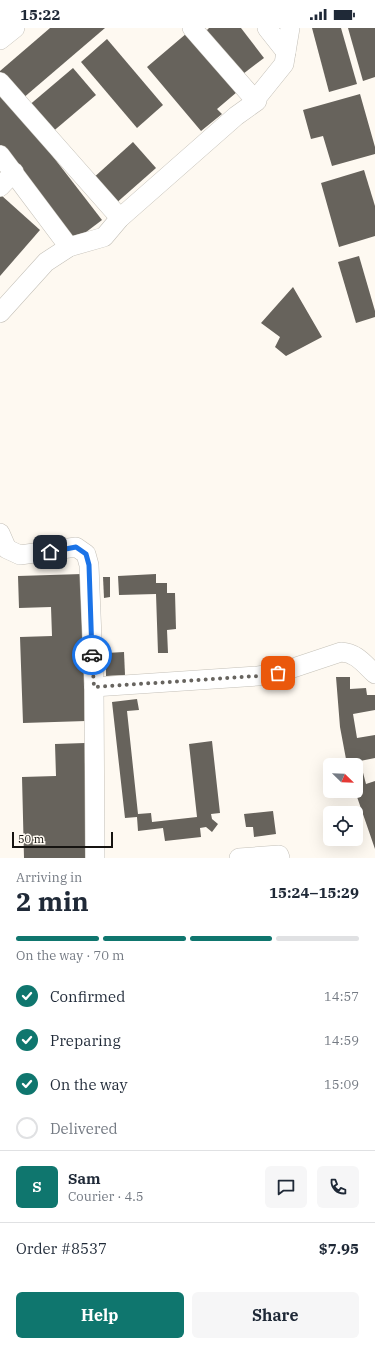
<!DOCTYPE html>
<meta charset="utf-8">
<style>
body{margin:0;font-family:"IBM Plex Serif",serif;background:#f6f6f7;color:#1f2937;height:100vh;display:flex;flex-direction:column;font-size:15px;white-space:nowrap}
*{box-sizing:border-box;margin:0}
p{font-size:13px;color:#747a83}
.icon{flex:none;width:22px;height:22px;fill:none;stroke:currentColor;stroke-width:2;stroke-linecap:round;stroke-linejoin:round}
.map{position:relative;height:830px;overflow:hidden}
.panel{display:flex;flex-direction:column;background:#fff;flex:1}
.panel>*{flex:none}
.needle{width:26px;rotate:113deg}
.buttons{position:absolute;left:323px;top:730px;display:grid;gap:8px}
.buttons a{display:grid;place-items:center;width:40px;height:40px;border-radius:6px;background:#fff;box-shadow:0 4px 16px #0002;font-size:20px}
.scale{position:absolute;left:12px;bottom:10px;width:101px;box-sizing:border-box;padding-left:4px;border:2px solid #161411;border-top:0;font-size:11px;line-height:14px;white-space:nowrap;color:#161411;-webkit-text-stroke:3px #fef9f1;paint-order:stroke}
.pin{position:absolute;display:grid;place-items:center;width:34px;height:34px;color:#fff;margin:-17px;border-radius:8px;box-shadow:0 2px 6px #0006}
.courier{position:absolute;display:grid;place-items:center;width:40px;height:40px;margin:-20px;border:3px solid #1a73e8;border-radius:50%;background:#fff;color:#222;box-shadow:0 1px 5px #0007}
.headline em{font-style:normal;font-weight:700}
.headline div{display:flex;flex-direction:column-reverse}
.headline{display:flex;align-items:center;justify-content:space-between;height:68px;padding:0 16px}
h1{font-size:26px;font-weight:700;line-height:30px}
.bar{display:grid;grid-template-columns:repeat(4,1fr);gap:6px 4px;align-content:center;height:48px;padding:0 16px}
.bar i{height:5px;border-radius:3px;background:#e0e1e3}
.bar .selected{background:#0f766e}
.bar p{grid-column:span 4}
.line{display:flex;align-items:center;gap:10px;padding:0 16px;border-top:1px solid #e0e1e3}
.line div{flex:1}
.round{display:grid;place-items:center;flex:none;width:42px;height:42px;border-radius:6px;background:#f6f6f7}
ol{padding:0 16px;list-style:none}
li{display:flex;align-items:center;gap:12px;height:44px}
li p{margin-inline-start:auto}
li .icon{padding:4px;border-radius:50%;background:#0f766e;color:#fff;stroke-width:4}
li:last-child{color:#747a83}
li i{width:22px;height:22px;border:2px solid #e0e1e3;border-radius:50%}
.primary-button{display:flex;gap:8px;margin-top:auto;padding:8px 16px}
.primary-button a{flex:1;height:46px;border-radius:6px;background:#0f766e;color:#fff;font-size:16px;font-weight:700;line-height:46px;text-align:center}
.primary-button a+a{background:#f6f6f7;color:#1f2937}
.status{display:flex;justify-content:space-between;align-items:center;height:28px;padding:0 20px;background:#fff;direction:ltr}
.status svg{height:11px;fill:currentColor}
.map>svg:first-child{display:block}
.building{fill:#67635c}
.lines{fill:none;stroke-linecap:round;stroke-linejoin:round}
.minor-casing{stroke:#c4c0b8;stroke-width:20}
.minor{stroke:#fff;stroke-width:19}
.done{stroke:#67645f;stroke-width:4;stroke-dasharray:0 7.2}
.route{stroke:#1a73e8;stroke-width:5}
</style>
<div class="status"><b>15:22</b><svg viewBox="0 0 49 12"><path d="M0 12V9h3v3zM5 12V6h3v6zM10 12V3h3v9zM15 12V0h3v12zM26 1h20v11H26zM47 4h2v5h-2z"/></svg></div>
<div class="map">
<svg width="375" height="830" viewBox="0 0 375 830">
<rect width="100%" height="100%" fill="#fef9f1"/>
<!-- building -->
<g class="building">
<polygon points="50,0 105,0 22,71 0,45 0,43"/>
<polygon points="209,0 241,0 264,30 239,49 205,4"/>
<polygon points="312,0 341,0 357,56 329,64"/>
<polygon points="348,0 375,0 375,49 363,53"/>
<polygon points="187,5 237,64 217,81 222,86 201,103 147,39"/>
<polygon points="107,11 163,77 137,100 81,34"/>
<polygon points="73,40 96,67 50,106 27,79"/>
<polygon points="0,60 102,192 73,214 0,120"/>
<polygon points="360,66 375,119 375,126 332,138 323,108 311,111 303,82"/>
<polygon points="133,114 156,140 114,177 91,152"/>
<polygon points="364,142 375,178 375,208 339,219 321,155"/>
<polygon points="1,167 40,202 0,248 0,168"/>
<polygon points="359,228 375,283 375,289 356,295 338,234"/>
<polygon points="293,259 322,309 286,328 275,319 280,309 261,295"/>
<polygon points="82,546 86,693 23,695 20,609 52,608 51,579 19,580 18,548"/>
<polygon points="156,546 156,555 167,555 167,565 175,565 176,601 167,602 168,625 158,625 156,566 119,567 118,548"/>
<polygon points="103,549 110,549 110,569 104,570"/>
<polygon points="124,624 125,647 106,648 106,625"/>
<polygon points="336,649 350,649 350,661 366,660 367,667 375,667 375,682 353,686 357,710 375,707 375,730 360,733 366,756 375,753 375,821 355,763 356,737 348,737 346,731 340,699"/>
<polygon points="137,671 139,682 127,683 138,786 151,785 152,794 197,789 189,716 212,713 220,785 211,786 212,791 218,796 212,804 206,799 200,800 201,809 165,813 163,800 138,803 137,789 125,790 112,674"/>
<polygon points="85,715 88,830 24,830 22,749 56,748 55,716"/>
<polygon points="273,783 276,806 254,809 253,799 246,799 244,786"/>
</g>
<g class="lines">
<!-- minor casing -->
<g class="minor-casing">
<g id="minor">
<polyline points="192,0 255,72"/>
<polyline points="267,0 286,24"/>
<polyline points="0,12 15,0"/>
<polyline points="0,54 120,190"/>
<polyline points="0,127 69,219"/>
<polyline points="0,159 14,144"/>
<polyline points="0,285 46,234 69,219 104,209 120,190 236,88 257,73 255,72 284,36 290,0"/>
<polyline points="0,505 7,521 20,527 76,519 86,526 89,537 94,659 95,830"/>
<path d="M94,659L258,648L278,645L341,624C357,625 364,636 375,646"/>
<polyline points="239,830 279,827 280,830"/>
</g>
</g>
<!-- minor -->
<use href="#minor" class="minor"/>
</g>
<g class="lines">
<!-- done -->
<polyline class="done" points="92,627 94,659 258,648 278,645"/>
<!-- route -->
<polyline class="route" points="50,524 76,519 86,526 89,537 92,627"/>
</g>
</svg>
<div class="buttons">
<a><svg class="needle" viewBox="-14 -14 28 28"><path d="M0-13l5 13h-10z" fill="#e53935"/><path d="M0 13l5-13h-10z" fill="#747a83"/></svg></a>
<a><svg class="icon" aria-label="locate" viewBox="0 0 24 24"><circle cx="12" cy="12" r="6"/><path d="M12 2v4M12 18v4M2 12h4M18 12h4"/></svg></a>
</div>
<div class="scale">50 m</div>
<div class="pin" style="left:278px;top:645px;background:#ea580c"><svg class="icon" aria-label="bag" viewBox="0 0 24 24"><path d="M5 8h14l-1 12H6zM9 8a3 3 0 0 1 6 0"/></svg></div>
<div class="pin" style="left:50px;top:524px;background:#1f2937"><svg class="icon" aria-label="home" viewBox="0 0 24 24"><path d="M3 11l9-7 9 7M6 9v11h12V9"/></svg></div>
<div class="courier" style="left:92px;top:627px"><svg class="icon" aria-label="car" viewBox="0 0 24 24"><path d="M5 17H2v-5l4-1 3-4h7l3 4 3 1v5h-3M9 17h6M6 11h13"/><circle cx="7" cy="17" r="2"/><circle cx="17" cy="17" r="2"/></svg></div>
</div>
<section class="panel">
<div class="headline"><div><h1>2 min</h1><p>Arriving in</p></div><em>15:24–15:29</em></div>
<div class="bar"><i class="selected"></i><i class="selected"></i><i class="selected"></i><i></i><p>On the way · 70 m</p></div>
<ol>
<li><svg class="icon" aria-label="check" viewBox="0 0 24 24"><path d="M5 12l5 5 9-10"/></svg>Confirmed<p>14:57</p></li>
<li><svg class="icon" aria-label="check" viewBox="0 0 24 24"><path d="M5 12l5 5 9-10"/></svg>Preparing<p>14:59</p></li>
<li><svg class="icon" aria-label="check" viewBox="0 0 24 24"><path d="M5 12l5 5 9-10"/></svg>On the way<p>15:09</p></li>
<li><i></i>Delivered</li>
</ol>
<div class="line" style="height:72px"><b class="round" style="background:#0f766e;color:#fff">S</b><div><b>Sam</b><p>Courier · 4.5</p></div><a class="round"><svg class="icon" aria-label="chat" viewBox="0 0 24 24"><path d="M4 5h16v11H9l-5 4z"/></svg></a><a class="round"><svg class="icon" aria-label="phone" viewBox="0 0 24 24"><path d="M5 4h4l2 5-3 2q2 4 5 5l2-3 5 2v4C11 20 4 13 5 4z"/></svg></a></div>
<div class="line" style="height:52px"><div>Order #8537</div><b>$7.95</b></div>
<div class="primary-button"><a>Help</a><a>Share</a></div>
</section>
